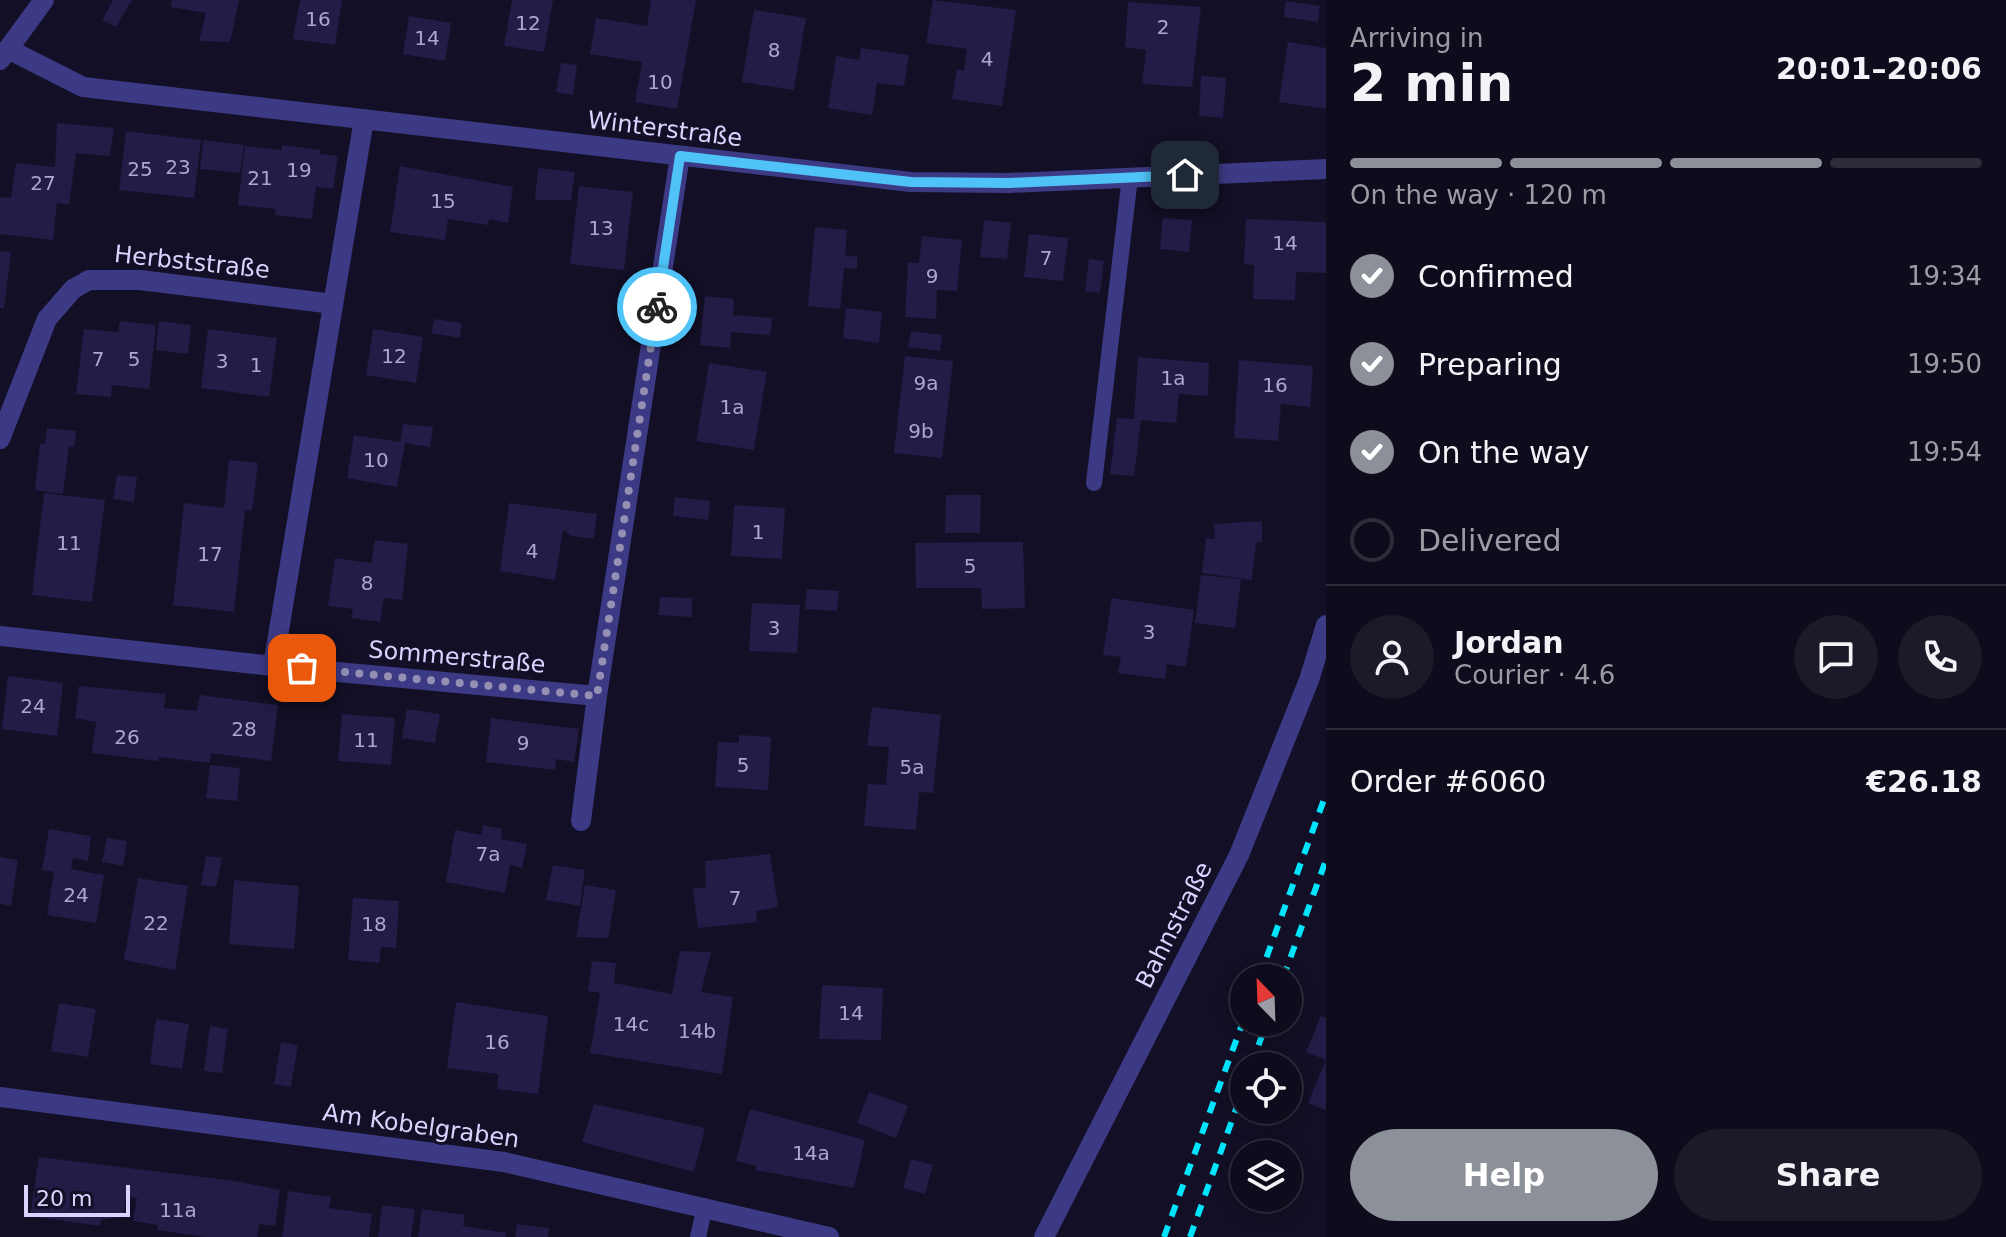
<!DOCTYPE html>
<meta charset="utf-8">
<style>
body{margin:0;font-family:"DejaVu Sans",sans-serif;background:#1c1929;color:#f1f3f6;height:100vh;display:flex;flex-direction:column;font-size:30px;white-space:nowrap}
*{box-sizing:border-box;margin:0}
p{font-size:26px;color:#9b9ba3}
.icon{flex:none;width:44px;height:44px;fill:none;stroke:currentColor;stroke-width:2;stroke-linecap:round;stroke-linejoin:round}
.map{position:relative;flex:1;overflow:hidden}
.details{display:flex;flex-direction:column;background:#0e0b1c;width:680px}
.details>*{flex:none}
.needle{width:52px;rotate:337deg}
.fabs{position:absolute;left:1230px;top:964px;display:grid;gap:16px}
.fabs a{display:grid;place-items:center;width:72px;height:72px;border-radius:50%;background:#0e0b1c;box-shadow:0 4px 20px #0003,0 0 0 2px #2e2b3b;font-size:40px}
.scale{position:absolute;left:24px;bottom:20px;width:106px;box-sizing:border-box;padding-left:8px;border:4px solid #d9d4ff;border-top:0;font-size:22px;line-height:28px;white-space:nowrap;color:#d9d4ff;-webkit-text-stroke:6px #130f26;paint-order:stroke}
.pin{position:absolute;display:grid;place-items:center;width:68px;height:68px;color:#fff;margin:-34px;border-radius:16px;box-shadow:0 4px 12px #0006}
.courier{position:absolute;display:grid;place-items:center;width:80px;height:80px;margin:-40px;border:6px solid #4fc3f7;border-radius:50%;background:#fff;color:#222;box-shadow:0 2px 10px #0007}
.summary em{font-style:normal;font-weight:800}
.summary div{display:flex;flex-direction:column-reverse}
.summary{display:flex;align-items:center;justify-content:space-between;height:136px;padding:0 24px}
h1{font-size:52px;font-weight:800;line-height:60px}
.bar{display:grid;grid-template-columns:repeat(4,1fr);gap:12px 8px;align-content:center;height:96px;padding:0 24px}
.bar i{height:10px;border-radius:6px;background:#2e2b3b}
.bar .current{background:#8c9099}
.bar p{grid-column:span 4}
.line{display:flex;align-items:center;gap:20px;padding:0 24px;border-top:2px solid #2e2b3b}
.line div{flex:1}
.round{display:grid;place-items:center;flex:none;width:84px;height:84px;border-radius:42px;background:#1c1929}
ol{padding:0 24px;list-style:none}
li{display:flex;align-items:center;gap:24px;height:88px}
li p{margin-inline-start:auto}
li .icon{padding:8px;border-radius:50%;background:#8c9099;color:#fff;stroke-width:4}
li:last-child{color:#9b9ba3}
li i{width:44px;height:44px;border:4px solid #2e2b3b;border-radius:50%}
.cta{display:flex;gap:16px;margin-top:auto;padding:16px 24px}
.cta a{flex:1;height:92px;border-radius:48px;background:#8c9099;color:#fff;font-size:32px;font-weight:800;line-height:92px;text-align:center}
.cta a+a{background:#1c1929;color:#f1f3f6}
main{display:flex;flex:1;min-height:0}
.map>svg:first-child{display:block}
.building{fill:#241b47}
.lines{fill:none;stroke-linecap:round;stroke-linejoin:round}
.service{stroke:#3d3a85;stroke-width:16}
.minor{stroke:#3d3a85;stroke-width:20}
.tertiary{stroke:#3d3a85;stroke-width:20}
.rail{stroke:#00e5ff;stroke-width:6;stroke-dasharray:12 10;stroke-linecap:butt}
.done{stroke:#948fb3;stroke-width:8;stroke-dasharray:0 14.4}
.route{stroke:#4fc3f7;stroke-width:10}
.labels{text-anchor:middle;stroke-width:6;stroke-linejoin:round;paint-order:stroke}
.number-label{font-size:20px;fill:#aca6d1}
.street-label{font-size:24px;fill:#d9d4ff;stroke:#130f26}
</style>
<main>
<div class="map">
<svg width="1326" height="1237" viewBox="0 0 1326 1237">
<rect width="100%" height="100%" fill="#130f26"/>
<!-- building -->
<g class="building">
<polygon points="113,0 132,0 116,27 102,20"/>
<polygon points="172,0 239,0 230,42 199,41 206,13 171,7"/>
<polygon points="300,0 342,0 335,45 293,39"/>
<polygon points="512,0 553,0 544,52 504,46"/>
<polygon points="651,0 696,0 677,109 635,102 642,62 590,54 596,18 647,26"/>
<polygon points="933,0 1016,10 1002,106 952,99 957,69 964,71 967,49 926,43"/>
<polygon points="1286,1 1320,6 1318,22 1284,17"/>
<polygon points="1128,2 1201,7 1192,87 1142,84 1146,50 1125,47"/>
<polygon points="754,10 806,18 794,90 742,82"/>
<polygon points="409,16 451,23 445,61 403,54"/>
<polygon points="1288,42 1326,48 1326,109 1279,102"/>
<polygon points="861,48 909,55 904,86 877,83 872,115 828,108 836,56 859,60"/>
<polygon points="561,63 577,65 573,95 556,92"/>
<polygon points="1201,76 1226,78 1223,118 1199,116"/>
<polygon points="57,123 114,128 110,156 76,153 69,205 57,203 53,240 0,234 0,197 11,198 16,163 55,167"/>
<polygon points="126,131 201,140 194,198 119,190"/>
<polygon points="203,140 244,145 240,173 200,169"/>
<polygon points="282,145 321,150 320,154 338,156 333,189 316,187 312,219 275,215 275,209 238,205 245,146 282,150"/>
<polygon points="400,166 513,187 508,223 489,219 488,225 448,219 445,240 390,232"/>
<polygon points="538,168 575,172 571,200 535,200"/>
<polygon points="579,186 633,192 624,270 570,264"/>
<polygon points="1163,218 1192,220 1189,252 1160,249"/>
<polygon points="1246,219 1326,222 1326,273 1296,272 1295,300 1253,299 1254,265 1244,264"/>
<polygon points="984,220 1011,223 1007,259 980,257"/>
<polygon points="815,227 847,230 845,255 857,257 857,269 844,268 840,309 808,306"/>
<polygon points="1029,234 1068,238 1063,281 1024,277"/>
<polygon points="922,236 962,240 957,291 937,290 936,319 905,317 908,262 919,263"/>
<polygon points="0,251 11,252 4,308 0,308"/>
<polygon points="1089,259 1104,261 1100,293 1085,291"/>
<polygon points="705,296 734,299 733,315 772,318 770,335 731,332 730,348 700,345"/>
<polygon points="846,308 882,312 879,343 843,338"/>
<polygon points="434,319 462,323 460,338 431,333"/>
<polygon points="120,321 156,325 149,389 112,385 111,397 76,394 84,329 118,332"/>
<polygon points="159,321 191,325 188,354 156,350"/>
<polygon points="208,329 277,338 269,397 201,388"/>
<polygon points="373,329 423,337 416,383 366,375"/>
<polygon points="911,331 942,335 940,351 908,347"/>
<polygon points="905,356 953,361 942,458 894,453"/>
<polygon points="1138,357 1209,363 1208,396 1179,394 1176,423 1141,420 1134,476 1110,474 1117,418 1134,419"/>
<polygon points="1239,360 1313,366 1310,407 1281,404 1278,441 1234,438"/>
<polygon points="709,363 767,372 754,450 696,441"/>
<polygon points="403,424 433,427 430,447 405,443 397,487 347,478 354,435 400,442"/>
<polygon points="47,428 76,431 74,447 69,446 63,494 35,490 40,444 45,444"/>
<polygon points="229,460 258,463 252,510 245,510 234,612 173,605 184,503 224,508"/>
<polygon points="117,475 137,477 134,502 113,499"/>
<polygon points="44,493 105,500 92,602 32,595"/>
<polygon points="946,495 981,495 980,533 945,533"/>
<polygon points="675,497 710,501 708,520 673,516"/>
<polygon points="509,503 597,514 594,539 572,536 563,530 555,580 500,571"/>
<polygon points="734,505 785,508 782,559 731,556"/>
<polygon points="1262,521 1262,542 1256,543 1252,580 1202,573 1206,538 1215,539 1214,524"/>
<polygon points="375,540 408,544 402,600 384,598 380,622 351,618 353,609 328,606 335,558 371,563"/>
<polygon points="1023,542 1025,608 982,609 981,588 916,588 915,543"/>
<polygon points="1201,575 1241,579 1235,628 1195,623"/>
<polygon points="807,589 839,591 837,611 805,609"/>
<polygon points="660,597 692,598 692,617 658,615"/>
<polygon points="1112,598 1194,610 1186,667 1167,664 1165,679 1118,673 1121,657 1103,655"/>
<polygon points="752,603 800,605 797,653 749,651"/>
<polygon points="8,676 63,683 57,736 2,729"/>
<polygon points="79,686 166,694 164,708 197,711 200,695 278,705 271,761 211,753 210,763 159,757 158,761 92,753 96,722 75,718"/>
<polygon points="872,707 941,715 933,793 919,792 916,830 864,826 868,784 886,785 889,747 867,746"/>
<polygon points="407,709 440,714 435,743 402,738"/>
<polygon points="342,714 395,718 391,765 338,761"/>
<polygon points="491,718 579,729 574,762 556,759 555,770 486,762"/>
<polygon points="739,735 771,737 768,790 715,787 718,742 739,743"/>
<polygon points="210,765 240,768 237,801 206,798"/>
<polygon points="483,825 502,829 501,839 527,844 522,868 510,865 505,893 446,882 455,830 482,835"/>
<polygon points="49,829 91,836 88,861 73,858 71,869 104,875 96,923 47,915 54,872 42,870"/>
<polygon points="107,838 127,841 123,866 102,862"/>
<polygon points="770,854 778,907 756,911 757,922 698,928 693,889 706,887 705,861"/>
<polygon points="206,856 222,858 216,887 201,885"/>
<polygon points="0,857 18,860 11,906 0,904"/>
<polygon points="553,865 585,870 580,906 546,900"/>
<polygon points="138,878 188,886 175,970 124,960"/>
<polygon points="234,880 299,886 294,949 229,944"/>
<polygon points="585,885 616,890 608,938 576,937"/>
<polygon points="353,898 399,901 396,948 381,947 379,963 348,960"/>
<polygon points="680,951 711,952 701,992 733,997 722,1074 590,1053 600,993 588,991 592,961 616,963 614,983 672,994"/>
<polygon points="822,985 883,988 881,1040 819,1039"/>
<polygon points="456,1002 548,1016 538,1094 497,1089 498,1074 447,1068"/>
<polygon points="59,1003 96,1009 88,1057 51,1051"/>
<polygon points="1321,1016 1326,1018 1326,1060 1306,1052"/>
<polygon points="156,1019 189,1024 182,1069 150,1064"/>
<polygon points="210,1026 228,1029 222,1073 204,1071"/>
<polygon points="281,1042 298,1045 291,1087 274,1084"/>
<polygon points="1326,1060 1326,1110 1308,1103"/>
<polygon points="869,1092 908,1106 896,1138 857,1123"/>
<polygon points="594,1104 705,1128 694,1172 582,1142"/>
<polygon points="750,1109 865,1140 854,1188 755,1170 756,1166 736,1161"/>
<polygon points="39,1157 235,1181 280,1190 275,1226 259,1224 257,1237 205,1237 157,1230 158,1225 133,1221 137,1198 126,1196 123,1216 101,1220 100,1226 30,1216"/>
<polygon points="911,1159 933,1165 925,1194 903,1188"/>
<polygon points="288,1191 331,1197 329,1208 372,1214 369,1237 282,1237"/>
<polygon points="382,1205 415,1209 411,1237 378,1237"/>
<polygon points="422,1209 465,1215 463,1226 506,1233 506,1237 418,1237"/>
<polygon points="517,1224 549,1228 548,1237 515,1237"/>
</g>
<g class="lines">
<!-- service -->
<g class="service">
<polyline points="1094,483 1130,177"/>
<polyline points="698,1237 705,1206"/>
</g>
<!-- minor -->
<g class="minor">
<polyline points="8,49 83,87 911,182 1009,183 1326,169"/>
<polyline points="364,119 273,666 597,696 680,156"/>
<polyline points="0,439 47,319 73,289 89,280 140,280 333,304"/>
<polyline points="0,636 273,666"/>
<polyline points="581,821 597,696"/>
<polyline points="0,1097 504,1162 829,1237"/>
<polyline points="1044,1237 1239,855 1309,680 1326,625"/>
</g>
<!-- tertiary -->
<polyline class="tertiary" points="0,60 44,0"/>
<!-- rail -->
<g class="rail">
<polyline points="1259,978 1326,794"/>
<polyline points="1283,978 1326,860"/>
<polyline points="1251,1066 1267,1022"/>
<polyline points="1164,1237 1244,1019"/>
<polyline points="1190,1237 1244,1087"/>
</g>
</g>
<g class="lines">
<!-- done -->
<polyline class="done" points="302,668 597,696 657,307"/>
<!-- route -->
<polyline class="route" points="657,307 680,156 911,182 1009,183 1185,175"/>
</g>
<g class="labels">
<!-- number labels -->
<g class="number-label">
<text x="318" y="26">16</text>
<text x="528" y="30">12</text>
<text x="1163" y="34">2</text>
<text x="427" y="45">14</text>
<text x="774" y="57">8</text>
<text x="987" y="66">4</text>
<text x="660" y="89">10</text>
<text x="178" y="174">23</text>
<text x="140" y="176">25</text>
<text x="299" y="177">19</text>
<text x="260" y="185">21</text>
<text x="43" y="190">27</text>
<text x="443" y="208">15</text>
<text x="601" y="235">13</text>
<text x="1285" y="250">14</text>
<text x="1046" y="265">7</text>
<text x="932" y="283">9</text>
<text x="394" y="363">12</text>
<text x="98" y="366">7</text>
<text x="134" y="366">5</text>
<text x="222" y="368">3</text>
<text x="256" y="372">1</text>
<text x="1173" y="385">1a</text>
<text x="926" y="390">9a</text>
<text x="1275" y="392">16</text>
<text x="732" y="414">1a</text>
<text x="921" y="438">9b</text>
<text x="376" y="467">10</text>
<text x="758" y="539">1</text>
<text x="69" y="550">11</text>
<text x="532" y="558">4</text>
<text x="210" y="561">17</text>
<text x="970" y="573">5</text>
<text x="367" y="590">8</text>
<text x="774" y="635">3</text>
<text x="1149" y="639">3</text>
<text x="33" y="713">24</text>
<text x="244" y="736">28</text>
<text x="127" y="744">26</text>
<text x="366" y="747">11</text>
<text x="523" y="750">9</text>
<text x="743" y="772">5</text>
<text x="912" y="774">5a</text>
<text x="488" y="861">7a</text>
<text x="76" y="902">24</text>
<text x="735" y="905">7</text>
<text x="156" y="930">22</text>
<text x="374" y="931">18</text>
<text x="851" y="1020">14</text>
<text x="631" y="1031">14c</text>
<text x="697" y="1038">14b</text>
<text x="497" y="1049">16</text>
<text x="811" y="1160">14a</text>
<text x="178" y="1217">11a</text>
</g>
<!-- street labels -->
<g class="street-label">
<text transform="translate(665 129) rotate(7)" y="8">Winterstraße</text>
<text transform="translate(192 262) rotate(6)" y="8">Herbststraße</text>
<text transform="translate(457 657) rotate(5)" y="8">Sommerstraße</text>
<text transform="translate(1174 925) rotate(-63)" y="8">Bahnstraße</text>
<text transform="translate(421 1126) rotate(8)" y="8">Am Kobelgraben</text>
</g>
</g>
</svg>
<div class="fabs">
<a><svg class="needle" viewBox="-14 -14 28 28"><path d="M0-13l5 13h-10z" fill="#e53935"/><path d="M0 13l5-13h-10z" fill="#9b9ba3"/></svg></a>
<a><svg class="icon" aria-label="locate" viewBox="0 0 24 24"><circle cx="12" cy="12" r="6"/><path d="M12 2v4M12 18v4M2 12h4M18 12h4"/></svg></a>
<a><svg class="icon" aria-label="layers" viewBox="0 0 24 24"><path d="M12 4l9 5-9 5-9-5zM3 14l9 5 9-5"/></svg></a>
</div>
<div class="scale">20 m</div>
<div class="pin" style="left:302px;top:668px;background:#ea580c"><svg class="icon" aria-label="bag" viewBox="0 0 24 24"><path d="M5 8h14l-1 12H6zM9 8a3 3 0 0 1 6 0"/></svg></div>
<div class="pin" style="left:1185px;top:175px;background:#1f2937"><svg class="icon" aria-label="home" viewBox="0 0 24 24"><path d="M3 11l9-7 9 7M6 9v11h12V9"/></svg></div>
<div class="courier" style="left:657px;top:307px"><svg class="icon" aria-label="bike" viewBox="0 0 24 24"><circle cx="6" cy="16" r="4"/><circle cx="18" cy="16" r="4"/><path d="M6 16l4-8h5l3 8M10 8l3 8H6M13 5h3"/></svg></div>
</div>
<section class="details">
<div class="summary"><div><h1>2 min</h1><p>Arriving in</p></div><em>20:01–20:06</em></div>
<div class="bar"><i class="current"></i><i class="current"></i><i class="current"></i><i></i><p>On the way · 120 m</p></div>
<ol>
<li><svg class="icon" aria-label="check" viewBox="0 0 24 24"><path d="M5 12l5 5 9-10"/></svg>Confirmed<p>19:34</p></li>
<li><svg class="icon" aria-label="check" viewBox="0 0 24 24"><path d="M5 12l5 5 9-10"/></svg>Preparing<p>19:50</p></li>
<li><svg class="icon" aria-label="check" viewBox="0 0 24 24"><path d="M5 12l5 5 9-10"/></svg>On the way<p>19:54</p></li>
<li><i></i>Delivered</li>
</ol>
<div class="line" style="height:144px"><a class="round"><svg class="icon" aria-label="person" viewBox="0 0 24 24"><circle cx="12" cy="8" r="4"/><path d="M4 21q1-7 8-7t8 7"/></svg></a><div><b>Jordan</b><p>Courier · 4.6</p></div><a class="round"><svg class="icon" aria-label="chat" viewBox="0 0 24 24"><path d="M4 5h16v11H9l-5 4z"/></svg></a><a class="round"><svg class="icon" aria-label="phone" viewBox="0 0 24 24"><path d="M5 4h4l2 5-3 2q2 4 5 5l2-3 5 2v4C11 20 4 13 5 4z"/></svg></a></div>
<div class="line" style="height:104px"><div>Order #6060</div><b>€26.18</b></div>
<div class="cta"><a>Help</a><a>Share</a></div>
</section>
</main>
